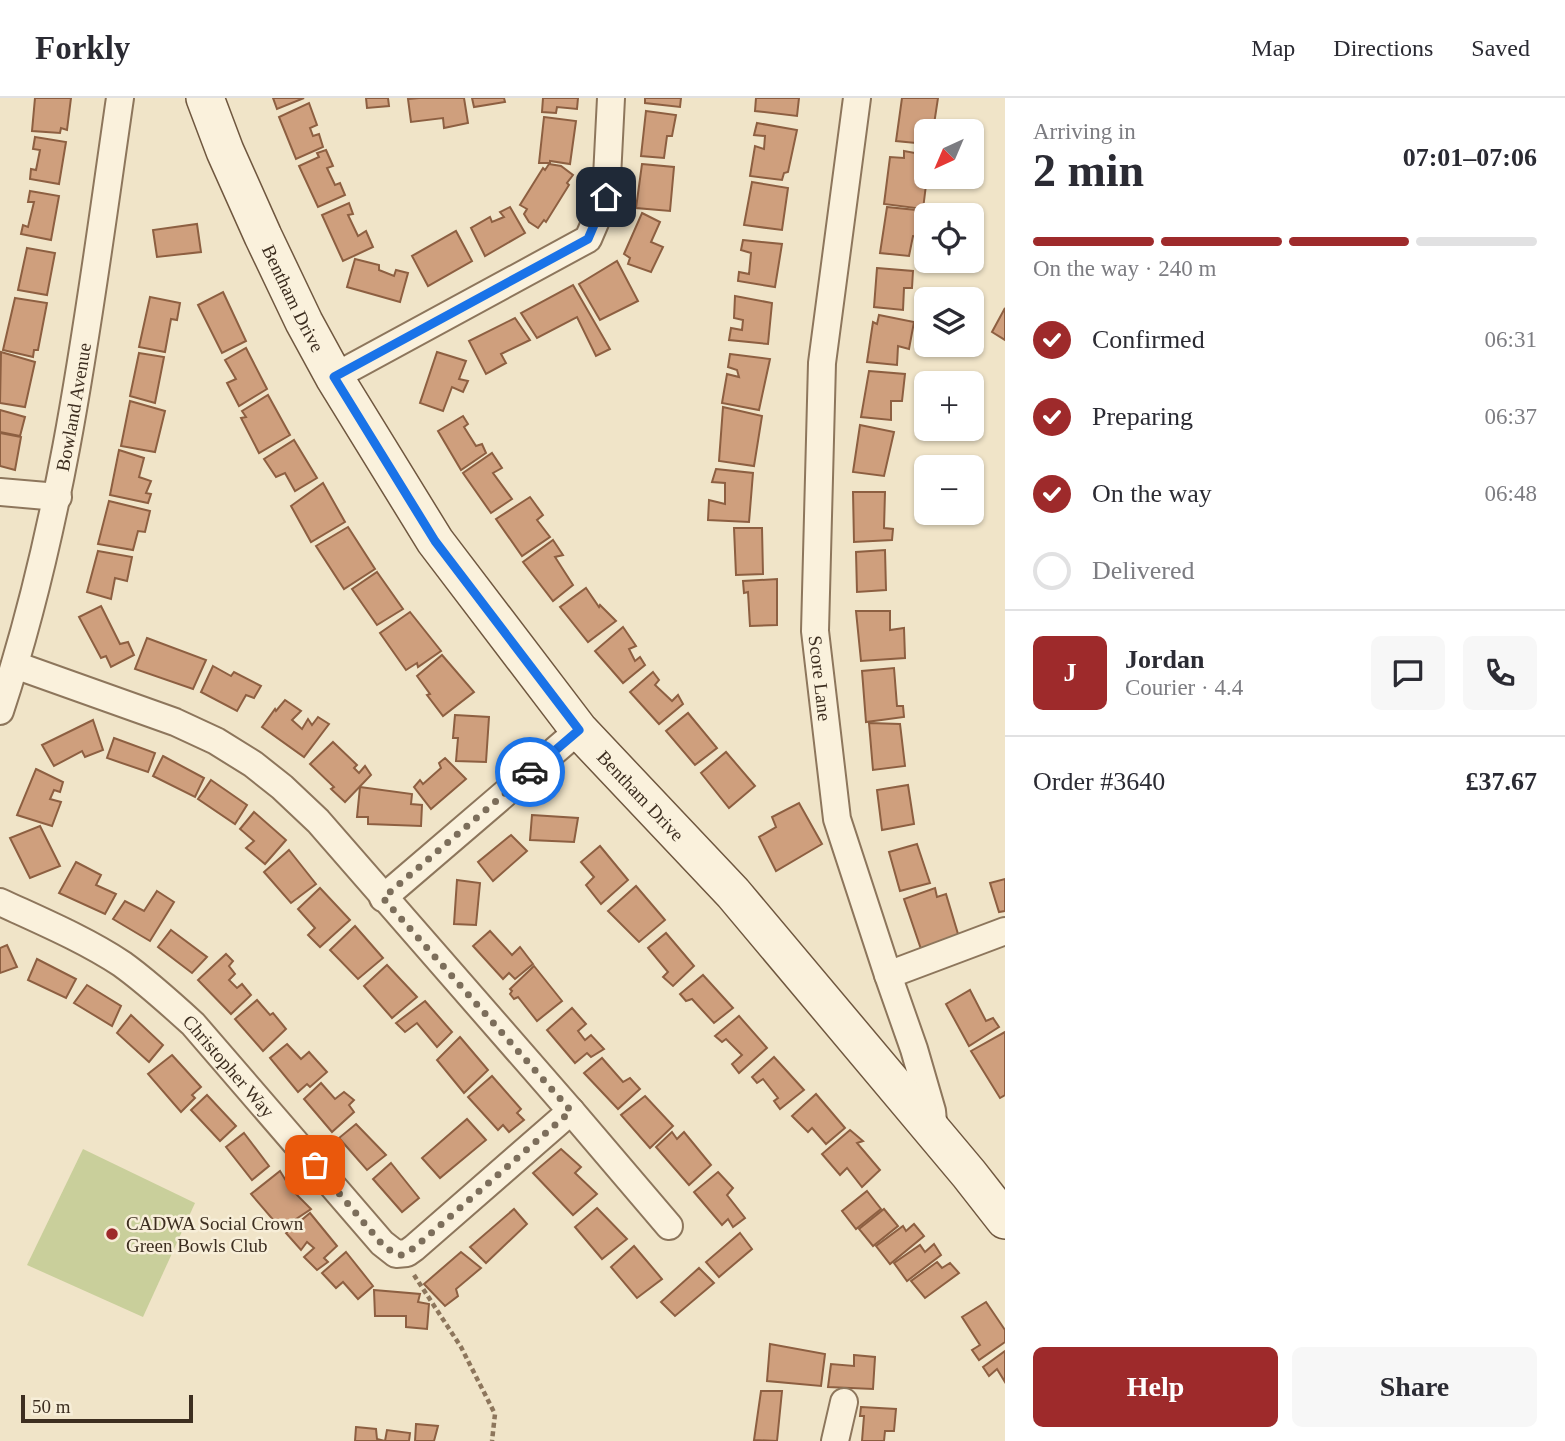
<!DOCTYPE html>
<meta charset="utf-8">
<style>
body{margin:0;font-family:"Times New Roman",serif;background:#f7f7f7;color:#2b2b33;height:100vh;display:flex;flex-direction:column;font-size:26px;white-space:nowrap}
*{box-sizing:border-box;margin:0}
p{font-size:23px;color:#7c7c81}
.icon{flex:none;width:38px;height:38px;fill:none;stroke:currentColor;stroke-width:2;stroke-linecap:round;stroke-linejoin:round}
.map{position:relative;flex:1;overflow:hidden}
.drawer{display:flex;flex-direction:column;background:#fff;width:560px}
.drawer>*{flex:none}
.needle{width:46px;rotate:224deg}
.controls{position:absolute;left:914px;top:21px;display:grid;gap:14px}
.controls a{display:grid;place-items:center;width:70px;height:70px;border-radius:10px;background:#fff;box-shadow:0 2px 5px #0004;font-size:35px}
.scale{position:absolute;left:21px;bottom:18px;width:172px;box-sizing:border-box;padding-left:7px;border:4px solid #3d2e20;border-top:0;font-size:19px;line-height:24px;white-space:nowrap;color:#3d2e20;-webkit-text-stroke:5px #f7eed8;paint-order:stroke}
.pin{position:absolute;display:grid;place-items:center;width:60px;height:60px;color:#fff;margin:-30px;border-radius:14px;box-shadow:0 4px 10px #0006}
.courier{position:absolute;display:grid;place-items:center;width:70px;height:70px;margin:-35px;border:5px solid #1a73e8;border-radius:50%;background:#fff;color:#222;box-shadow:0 2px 9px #0007}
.overview em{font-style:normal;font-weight:600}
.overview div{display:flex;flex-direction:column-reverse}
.overview{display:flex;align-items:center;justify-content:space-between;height:119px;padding:0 28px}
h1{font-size:46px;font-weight:600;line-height:52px}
.bar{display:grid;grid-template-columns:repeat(4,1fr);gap:10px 7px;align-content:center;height:84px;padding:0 28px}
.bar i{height:9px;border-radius:5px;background:#e1e1e2}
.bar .current{background:#9e2a2b}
.bar p{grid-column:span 4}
.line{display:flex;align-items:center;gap:18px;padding:0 28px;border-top:2px solid #e1e1e2}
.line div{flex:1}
.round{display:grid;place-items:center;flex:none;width:74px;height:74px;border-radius:10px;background:#f7f7f7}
ol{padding:0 28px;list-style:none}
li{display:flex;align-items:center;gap:21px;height:77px}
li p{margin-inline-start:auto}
li .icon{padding:7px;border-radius:50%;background:#9e2a2b;color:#fff;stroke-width:4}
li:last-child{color:#7c7c81}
li i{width:38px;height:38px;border:4px solid #e1e1e2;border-radius:50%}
.button{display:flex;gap:14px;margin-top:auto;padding:14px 28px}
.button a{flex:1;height:80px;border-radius:10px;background:#9e2a2b;color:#fff;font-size:28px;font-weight:600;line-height:80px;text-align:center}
.button a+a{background:#f7f7f7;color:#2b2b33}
header{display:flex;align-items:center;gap:42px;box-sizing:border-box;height:98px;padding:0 35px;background:#fff;border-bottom:2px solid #e1e1e2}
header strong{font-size:33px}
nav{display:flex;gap:38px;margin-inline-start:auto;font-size:24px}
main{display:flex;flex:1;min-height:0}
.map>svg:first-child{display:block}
.grass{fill:#c9cf9b}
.building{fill:#cf9f7d;stroke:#8d5f41;stroke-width:2}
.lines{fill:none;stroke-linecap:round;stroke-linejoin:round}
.street-casing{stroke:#8d765c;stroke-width:30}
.secondary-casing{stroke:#6f573f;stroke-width:40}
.path{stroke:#8d765c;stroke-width:4.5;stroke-dasharray:5 3.5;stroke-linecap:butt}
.street{stroke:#faf1dc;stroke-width:26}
.secondary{stroke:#faf1dc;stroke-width:37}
.done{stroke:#7c6e5b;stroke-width:7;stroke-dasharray:0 12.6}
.route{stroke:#1a73e8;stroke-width:9}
.poi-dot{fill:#9e2a2b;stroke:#f7eed8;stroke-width:2.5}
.labels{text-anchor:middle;stroke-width:5;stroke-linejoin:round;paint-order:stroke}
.street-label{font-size:19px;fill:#3d2e20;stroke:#f7eed8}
.poi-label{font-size:19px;fill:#3d2e20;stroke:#f7eed8;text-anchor:start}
</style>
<header>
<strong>Forkly</strong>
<nav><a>Map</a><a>Directions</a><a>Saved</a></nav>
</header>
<main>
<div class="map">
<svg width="1005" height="1343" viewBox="0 0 1005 1343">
<rect width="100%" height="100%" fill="#f0e4c8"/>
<!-- grass -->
<polygon class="grass" points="83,1051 195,1105 143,1219 27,1167"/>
<!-- building -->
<g class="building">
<polygon points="35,0 71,0 67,32 61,30 60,35 32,33"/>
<polygon points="273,0 304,0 277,11"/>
<polygon points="366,0 388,0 389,8 367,10"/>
<polygon points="419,0 464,0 468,25 444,30 443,20 411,24 408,1"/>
<polygon points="472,0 504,0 505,4 474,9"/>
<polygon points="543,0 578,0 577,11 557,9 556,15 542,14"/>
<polygon points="645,0 681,0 680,9 645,5"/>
<polygon points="756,0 799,0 797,18 755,13"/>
<polygon points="902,0 938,0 933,33 926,33 926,46 896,43"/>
<polygon points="309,5 317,27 310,30 313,38 319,36 323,49 296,61 279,19"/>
<polygon points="646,13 676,17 672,38 667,38 664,60 641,58"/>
<polygon points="544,19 576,23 570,66 550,63 550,65 539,65"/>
<polygon points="757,25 797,32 788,74 784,75 782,82 750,78 755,48 764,51 765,38 754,37"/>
<polygon points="35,39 66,44 59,86 30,81 31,71 36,72 40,52 33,51"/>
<polygon points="326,52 333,68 327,70 335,87 340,85 345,97 318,109 299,68 319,59 317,55"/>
<polygon points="904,53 926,57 927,79 923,111 884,106 890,59 904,60"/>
<polygon points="549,66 561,68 573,77 567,85 569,87 546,124 544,122 538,130 529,124 524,116 527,111 520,107 543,70 545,72"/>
<polygon points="642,66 674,69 670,113 636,110"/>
<polygon points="752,84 788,90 782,132 744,127"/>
<polygon points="30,93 59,98 51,142 21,136 23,127 28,129 34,104 28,104"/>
<polygon points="349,105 353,116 348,117 358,138 366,133 373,149 343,163 322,117"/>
<polygon points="510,109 525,135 485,158 471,130 490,119 492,124 504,119 500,114"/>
<polygon points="887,109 926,113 923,139 913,138 909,158 880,155"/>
<polygon points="642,115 660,124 651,144 663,149 651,174 628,166 630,160 624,156"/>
<polygon points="197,126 201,154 157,159 153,132"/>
<polygon points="456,133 472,163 428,188 412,158"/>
<polygon points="743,142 782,146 775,189 738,183 739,174 749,176 751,155 741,152"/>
<polygon points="27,150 55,155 47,197 18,192"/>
<polygon points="355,161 379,167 379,172 394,178 396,172 408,175 400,204 347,189"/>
<polygon points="617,163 638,203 600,222 579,186"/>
<polygon points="877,170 913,173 912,190 904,190 903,212 874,209"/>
<polygon points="573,187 610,251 596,258 577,219 537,240 521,215"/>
<polygon points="223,194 246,243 222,255 198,207"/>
<polygon points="735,198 772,205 768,246 729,242 731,230 742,232 743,222 734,220"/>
<polygon points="150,199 180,205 177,222 171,221 165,254 139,249"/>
<polygon points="15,200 47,205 38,252 34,252 33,259 3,252"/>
<polygon points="1005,210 1005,242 992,234"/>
<polygon points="879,217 914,224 909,251 898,248 897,267 867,264 873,224 877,226"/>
<polygon points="515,220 530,242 501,256 506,265 486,276 469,243"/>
<polygon points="246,250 267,291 239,308 227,285 236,281 225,262"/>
<polygon points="1,254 35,264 25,309 0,305"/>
<polygon points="437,254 466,263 459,281 468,283 463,294 452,289 443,313 420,305"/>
<polygon points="139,255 164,259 155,305 130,298"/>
<polygon points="730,256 770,261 759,312 722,305 727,276 739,279 737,272 728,269"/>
<polygon points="869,273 905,276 902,303 891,303 891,322 861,319"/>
<polygon points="268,297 290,337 259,355 241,320 246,319 242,313"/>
<polygon points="130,303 165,313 155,354 121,348"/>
<polygon points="723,309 762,318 754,368 719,363"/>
<polygon points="0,312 25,319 20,338 0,334"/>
<polygon points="463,318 468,326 464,329 476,348 482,346 486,355 461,372 438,333"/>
<polygon points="860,327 894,334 884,378 853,374"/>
<polygon points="0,335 21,339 15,372 0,368"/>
<polygon points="294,342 317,380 295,393 285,375 276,379 264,361"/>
<polygon points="119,352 144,360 139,379 151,383 146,395 151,396 148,405 110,397"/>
<polygon points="492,355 502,370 493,375 512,401 491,415 463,375"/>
<polygon points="716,371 753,375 749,424 708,422 709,402 725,406 725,385 712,384"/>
<polygon points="323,385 345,424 311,444 291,408"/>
<polygon points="853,394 885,394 884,430 893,431 892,442 854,444"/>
<polygon points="530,399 543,417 537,422 550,439 522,458 496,421"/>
<polygon points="109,403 150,413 145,434 138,433 133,452 98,446"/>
<polygon points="348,429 375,471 344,491 316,448"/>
<polygon points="734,430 762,430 763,476 736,477"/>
<polygon points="553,442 563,457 555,459 573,487 553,503 523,464"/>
<polygon points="885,452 886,492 857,494 856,454"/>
<polygon points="98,453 132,459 127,483 115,480 111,501 87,494"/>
<polygon points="377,474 403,511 377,527 352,491"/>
<polygon points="777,481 777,527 750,528 748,494 744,495 743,483"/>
<polygon points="586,490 599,509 600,507 616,523 588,544 560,509"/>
<polygon points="101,508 120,546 128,544 134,557 111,569 106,558 101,560 79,519"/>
<polygon points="856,513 890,513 890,532 904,530 905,560 861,563"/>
<polygon points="410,514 441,553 418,569 417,565 406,572 380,535"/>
<polygon points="623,529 636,548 629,551 635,563 640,559 645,567 623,585 595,553"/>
<polygon points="147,540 206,562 193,591 135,571"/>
<polygon points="442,557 474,594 443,618 427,597 430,596 417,578"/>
<polygon points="213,568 231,578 234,574 261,588 254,600 246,597 237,613 201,594"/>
<polygon points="894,570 897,608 903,608 904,619 866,624 862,573"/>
<polygon points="653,574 659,582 655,587 672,603 678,597 683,606 659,626 630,594"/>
<polygon points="285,602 301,613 292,622 302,631 308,621 312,627 318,619 329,626 304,659 262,629 275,611 276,613"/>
<polygon points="688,615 717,650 695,667 666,633"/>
<polygon points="455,617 489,619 486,664 456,663 458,640 453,640"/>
<polygon points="93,622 103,652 85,659 82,653 54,668 42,647"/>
<polygon points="869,625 900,626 905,668 873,672"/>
<polygon points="114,640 155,655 148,674 107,660"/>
<polygon points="333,644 357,667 354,670 359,675 365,668 371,677 345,704 331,691 334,689 310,666"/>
<polygon points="726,654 755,688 729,710 701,675"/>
<polygon points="163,658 204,680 195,699 153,678"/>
<polygon points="445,660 466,681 431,711 414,689 420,682 423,686 441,670 439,665"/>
<polygon points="36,671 63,684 60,694 54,692 50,701 61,704 52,728 17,717"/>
<polygon points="211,682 247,707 235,726 198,701"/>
<polygon points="908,687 914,726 882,732 877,692"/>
<polygon points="360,689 412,696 411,706 422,707 421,728 368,726 368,719 357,719"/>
<polygon points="799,705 822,746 776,773 759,739 776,729 772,719"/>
<polygon points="254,714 286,742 265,766 246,750 254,743 240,731"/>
<polygon points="532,717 578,720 574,744 530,742"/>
<polygon points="40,728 60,768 30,780 10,740"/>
<polygon points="511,737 527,753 493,783 478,764"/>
<polygon points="917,746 930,785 900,793 889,754"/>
<polygon points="600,748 628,782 601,806 586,787 594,779 581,764"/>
<polygon points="289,752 316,786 291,805 264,774"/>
<polygon points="76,764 101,777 96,787 116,796 105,816 59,795"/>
<polygon points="1005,781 1005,813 999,814 990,785"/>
<polygon points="457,782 480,785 476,827 454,826"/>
<polygon points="636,788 665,822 639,844 608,813"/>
<polygon points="320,790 350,822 320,849 308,837 315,830 298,811"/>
<polygon points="935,790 937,799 946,796 961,846 924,860 904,801"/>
<polygon points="157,793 174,804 150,843 113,821 125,803 144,813"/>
<polygon points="355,828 383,860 358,881 330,852"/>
<polygon points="171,832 207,859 192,875 158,849"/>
<polygon points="490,833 512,857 520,849 533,866 515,881 509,875 503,881 473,848"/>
<polygon points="666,835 694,868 673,888 663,879 668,874 648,850"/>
<polygon points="7,847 17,869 0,875 0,850"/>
<polygon points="226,856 233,863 229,868 235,876 229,882 237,890 242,886 251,897 231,916 198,882"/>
<polygon points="37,861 76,881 66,900 28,882"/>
<polygon points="387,867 417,899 392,920 364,888"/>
<polygon points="534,868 562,903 537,923 518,899 514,901 510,896 512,893 510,891"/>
<polygon points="703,877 733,910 714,925 692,901 686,903 680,896"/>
<polygon points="87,887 121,908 112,928 74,905"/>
<polygon points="970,892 986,923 993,920 999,929 969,948 946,906"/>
<polygon points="257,902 270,917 273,915 286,931 263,953 235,921"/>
<polygon points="425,903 452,934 437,949 417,925 405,934 396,925"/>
<polygon points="572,910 586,926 578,933 585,942 591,937 604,951 591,959 587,955 575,965 547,932"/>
<polygon points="131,917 163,947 149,964 117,935"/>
<polygon points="739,918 767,950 739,975 732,966 742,957 726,941 722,944 715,938"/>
<polygon points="1005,934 1005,997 1000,1000 971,953"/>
<polygon points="460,939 488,972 464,995 437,962"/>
<polygon points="287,946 301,961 309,954 327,974 310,989 307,986 298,994 270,960"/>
<polygon points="172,957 201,989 192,997 195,1000 181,1014 148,976"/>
<polygon points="774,959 804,992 780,1011 774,1003 778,1000 763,981 757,985 752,979"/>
<polygon points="602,960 623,984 630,980 640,991 618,1011 584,975"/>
<polygon points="492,978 521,1011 517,1015 524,1022 509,1034 503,1027 498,1032 468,999"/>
<polygon points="321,985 335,1001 344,994 354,1002 349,1007 354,1014 332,1034 304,1001"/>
<polygon points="816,996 845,1030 826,1046 812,1030 808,1034 792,1018"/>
<polygon points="207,997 236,1028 220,1043 191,1012"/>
<polygon points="645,998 673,1028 650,1050 621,1017"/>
<polygon points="467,1021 486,1042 440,1080 422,1060"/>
<polygon points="356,1026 386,1057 367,1072 339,1040"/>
<polygon points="850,1032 863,1043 857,1045 880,1072 862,1089 847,1070 840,1077 822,1056"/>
<polygon points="672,1034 677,1041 684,1034 711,1067 689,1087 656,1049"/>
<polygon points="244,1035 269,1068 252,1082 226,1049"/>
<polygon points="561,1051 581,1069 575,1075 597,1096 573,1117 533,1075"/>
<polygon points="391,1065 419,1100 402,1114 373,1081"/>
<polygon points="280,1073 291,1091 311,1111 281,1131 251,1096"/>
<polygon points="718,1074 733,1090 727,1097 745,1120 733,1129 728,1121 722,1127 694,1094"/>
<polygon points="867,1093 881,1111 856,1131 842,1113"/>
<polygon points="597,1110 627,1141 602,1161 575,1129"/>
<polygon points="514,1111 527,1126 486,1165 470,1149"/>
<polygon points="884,1111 898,1128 873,1148 859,1131"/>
<polygon points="310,1115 337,1148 324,1160 328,1164 317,1172 304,1159 314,1150 307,1144 301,1152 286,1135"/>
<polygon points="914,1126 924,1138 890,1166 876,1148 903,1128 906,1133"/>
<polygon points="740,1135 752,1151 719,1179 706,1164"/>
<polygon points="934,1146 941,1157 907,1183 894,1165 920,1147 925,1154"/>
<polygon points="634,1148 662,1181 637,1200 611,1169"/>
<polygon points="346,1154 373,1188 358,1201 343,1184 336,1190 322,1175"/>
<polygon points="461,1154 481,1170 456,1191 458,1198 445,1208 424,1186"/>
<polygon points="937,1164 942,1170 950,1165 959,1175 925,1200 911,1183"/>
<polygon points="699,1170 714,1185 675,1218 661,1204"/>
<polygon points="374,1192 420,1196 418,1204 429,1206 427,1231 406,1229 406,1218 375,1218"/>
<polygon points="986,1204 1005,1232 1005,1244 979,1262 972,1252 980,1247 962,1219"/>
<polygon points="770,1246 825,1256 821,1288 767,1283"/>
<polygon points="1005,1253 1005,1284 997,1271 989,1278 983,1269"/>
<polygon points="854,1257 875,1259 873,1291 828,1289 831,1266 854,1268"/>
<polygon points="761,1293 782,1293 777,1343 754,1342"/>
<polygon points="861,1309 896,1311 894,1333 885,1333 884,1343 862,1343 864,1318 860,1318"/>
<polygon points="416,1326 438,1328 434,1343 415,1343"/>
<polygon points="356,1329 376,1331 377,1341 385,1343 387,1332 410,1335 409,1343 355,1343"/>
</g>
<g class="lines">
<!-- street casing -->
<g class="street-casing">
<g id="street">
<path id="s1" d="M857,0L822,265L815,533L837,721L888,877L914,951L932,1013L934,1033"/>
<polyline points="334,279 588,141 606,99 611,0"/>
<polyline points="0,394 58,399"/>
<path id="s2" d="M0,613C66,414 90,206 120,0"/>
<polyline points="383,800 579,632"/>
<path id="s3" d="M0,804C41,823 84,841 122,866C147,884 170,905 193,926L382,1145L396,1156L407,1155L414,1150L571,1013L318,723L282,689L253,666L216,643L175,624L15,567"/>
<polyline points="888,877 1005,833"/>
<polyline points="571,1013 669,1128"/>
<polyline points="835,1343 844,1304"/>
</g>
</g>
<!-- secondary casing -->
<g class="secondary-casing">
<g id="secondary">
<path id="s4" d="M205,0L225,53L263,138L304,224L334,279L435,443L579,632L733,795L969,1076L1005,1122"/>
</g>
</g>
<!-- path -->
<polyline class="path" points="414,1177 461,1249 495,1316 492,1343"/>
<!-- street -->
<use href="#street" class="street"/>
<!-- secondary -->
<use href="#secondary" class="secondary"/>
</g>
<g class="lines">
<!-- done -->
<polyline class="done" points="315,1067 382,1146 391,1153 401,1157 414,1150 571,1013 383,800 530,674"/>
<!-- route -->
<polyline class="route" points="530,674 579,632 435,443 334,279 588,141 606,99"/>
</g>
<!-- markers -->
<circle class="poi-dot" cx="112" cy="1136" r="7"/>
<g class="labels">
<!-- street labels -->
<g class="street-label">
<text dy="7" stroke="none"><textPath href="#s4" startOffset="219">Bentham Drive</textPath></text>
<text dy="7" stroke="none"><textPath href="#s2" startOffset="313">Bowland Avenue</textPath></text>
<text dy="7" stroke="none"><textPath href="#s1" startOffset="583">Score Lane</textPath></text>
<text dy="7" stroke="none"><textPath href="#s4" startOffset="828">Bentham Drive</textPath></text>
<text dy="7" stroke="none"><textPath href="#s3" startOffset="285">Christopher Way</textPath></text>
</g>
<!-- poi labels -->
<g class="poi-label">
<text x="126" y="1132">CADWA Social Crown<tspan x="126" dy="22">Green Bowls Club</tspan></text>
</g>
</g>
</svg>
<div class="controls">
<a><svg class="needle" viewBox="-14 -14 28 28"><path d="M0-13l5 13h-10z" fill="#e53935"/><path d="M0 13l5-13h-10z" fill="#7c7c81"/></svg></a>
<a><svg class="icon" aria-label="locate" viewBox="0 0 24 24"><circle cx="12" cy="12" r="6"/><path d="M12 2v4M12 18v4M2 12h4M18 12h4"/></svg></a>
<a><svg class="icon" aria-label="layers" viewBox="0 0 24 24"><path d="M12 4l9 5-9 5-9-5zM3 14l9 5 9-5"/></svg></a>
<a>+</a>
<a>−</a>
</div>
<div class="scale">50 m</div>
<div class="pin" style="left:315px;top:1067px;background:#ea580c"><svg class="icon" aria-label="bag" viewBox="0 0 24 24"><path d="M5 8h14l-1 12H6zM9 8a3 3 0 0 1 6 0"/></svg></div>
<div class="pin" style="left:606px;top:99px;background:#1f2937"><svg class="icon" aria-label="home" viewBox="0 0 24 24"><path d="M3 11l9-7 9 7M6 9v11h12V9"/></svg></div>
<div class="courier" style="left:530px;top:674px"><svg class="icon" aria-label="car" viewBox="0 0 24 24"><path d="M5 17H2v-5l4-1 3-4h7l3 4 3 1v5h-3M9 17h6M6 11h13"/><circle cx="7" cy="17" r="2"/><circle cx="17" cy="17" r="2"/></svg></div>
</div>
<section class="drawer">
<div class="overview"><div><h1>2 min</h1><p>Arriving in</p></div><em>07:01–07:06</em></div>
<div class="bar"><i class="current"></i><i class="current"></i><i class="current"></i><i></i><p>On the way · 240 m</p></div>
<ol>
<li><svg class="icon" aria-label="check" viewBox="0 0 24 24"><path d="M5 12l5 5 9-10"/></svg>Confirmed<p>06:31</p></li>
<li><svg class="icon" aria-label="check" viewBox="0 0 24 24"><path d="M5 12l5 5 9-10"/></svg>Preparing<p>06:37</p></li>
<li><svg class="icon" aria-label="check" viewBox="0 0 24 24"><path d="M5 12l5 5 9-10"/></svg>On the way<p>06:48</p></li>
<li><i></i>Delivered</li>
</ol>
<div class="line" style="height:126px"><b class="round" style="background:#9e2a2b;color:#fff">J</b><div><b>Jordan</b><p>Courier · 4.4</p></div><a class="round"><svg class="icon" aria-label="chat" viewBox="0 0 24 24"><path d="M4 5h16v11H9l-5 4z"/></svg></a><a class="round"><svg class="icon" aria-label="phone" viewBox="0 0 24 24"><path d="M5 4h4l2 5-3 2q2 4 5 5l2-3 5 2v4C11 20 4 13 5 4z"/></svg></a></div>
<div class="line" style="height:91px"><div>Order #3640</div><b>£37.67</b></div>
<div class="button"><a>Help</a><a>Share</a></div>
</section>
</main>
